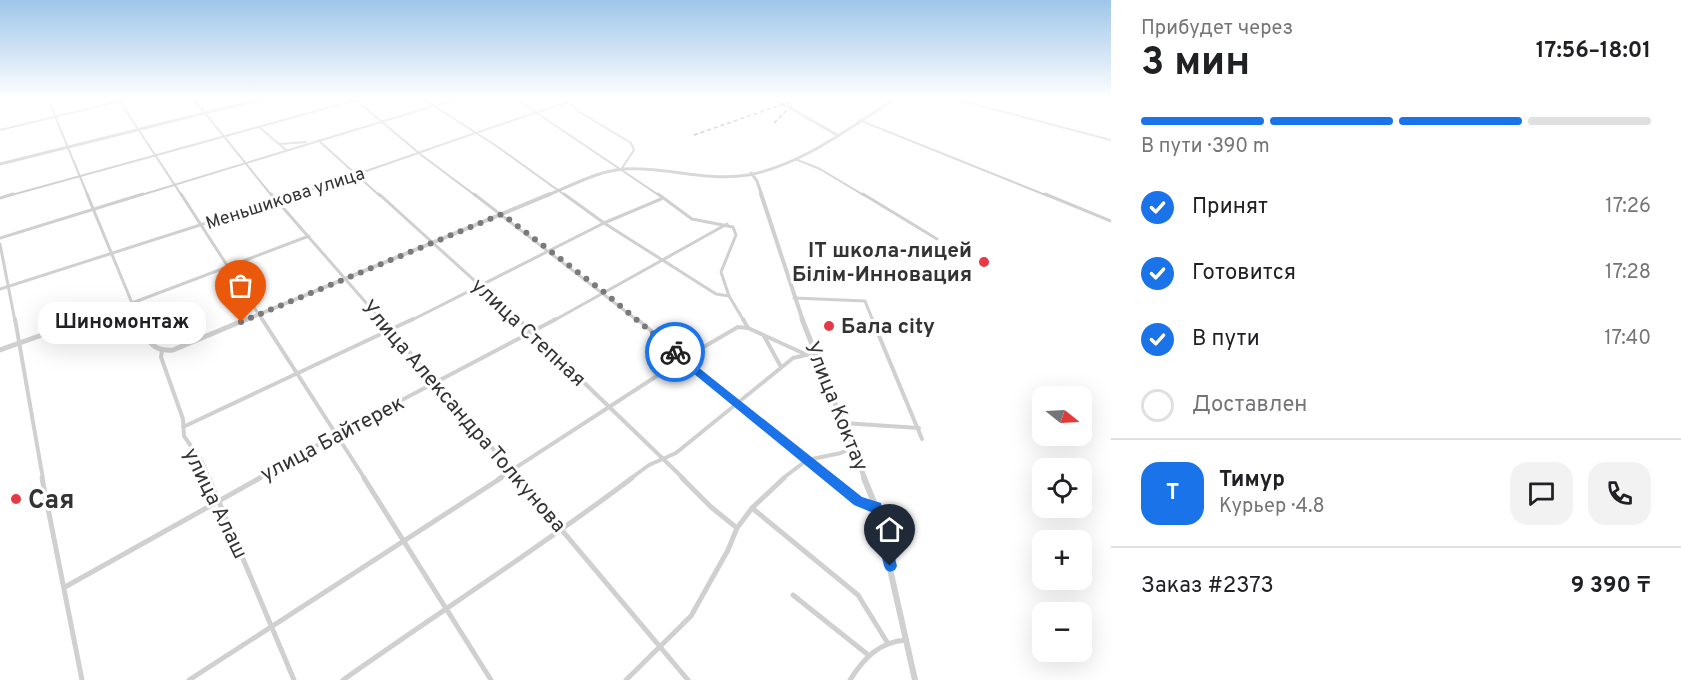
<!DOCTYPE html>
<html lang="ru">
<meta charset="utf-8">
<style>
body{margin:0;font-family:Overpass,sans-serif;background:#f2f2f2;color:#202124;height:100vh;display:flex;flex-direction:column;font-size:22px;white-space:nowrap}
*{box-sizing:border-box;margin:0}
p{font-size:20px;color:#757577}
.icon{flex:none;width:33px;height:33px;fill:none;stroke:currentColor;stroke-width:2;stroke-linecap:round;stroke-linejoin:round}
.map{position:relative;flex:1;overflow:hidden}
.drawer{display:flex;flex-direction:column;background:#fff;width:570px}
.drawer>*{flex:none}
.needle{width:39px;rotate:108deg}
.tools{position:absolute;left:1032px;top:386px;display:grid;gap:12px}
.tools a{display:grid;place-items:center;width:60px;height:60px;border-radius:12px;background:#fff;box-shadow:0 6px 24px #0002;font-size:30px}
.pin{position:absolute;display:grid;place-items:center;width:51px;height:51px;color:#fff;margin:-62px -26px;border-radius:50% 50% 50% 0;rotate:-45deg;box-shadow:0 0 6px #0007}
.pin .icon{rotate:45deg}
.courier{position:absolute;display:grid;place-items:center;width:60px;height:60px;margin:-30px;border:4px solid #1a73e8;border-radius:50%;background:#fff;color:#222;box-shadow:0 2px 8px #0007}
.bubble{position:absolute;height:42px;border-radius:18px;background:#fff;box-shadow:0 6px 24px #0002;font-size:20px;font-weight:700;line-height:42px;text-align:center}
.overview em{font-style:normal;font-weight:700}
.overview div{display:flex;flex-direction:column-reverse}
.overview{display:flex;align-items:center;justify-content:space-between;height:102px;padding:0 30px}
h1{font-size:39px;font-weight:700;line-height:45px}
.bar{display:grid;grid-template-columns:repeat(4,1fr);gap:9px 6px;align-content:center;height:72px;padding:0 30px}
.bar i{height:8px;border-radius:4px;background:#e0e0e0}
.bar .on{background:#1a73e8}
.bar p{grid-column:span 4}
.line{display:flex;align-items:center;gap:15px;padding:0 30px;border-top:2px solid #e0e0e0}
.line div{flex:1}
.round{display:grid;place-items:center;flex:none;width:63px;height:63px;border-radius:18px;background:#f2f2f2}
ol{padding:0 30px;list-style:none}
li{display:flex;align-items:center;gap:18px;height:66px}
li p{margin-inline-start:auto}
li .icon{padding:6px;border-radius:50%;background:#1a73e8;color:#fff;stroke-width:4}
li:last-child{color:#757577}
li i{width:33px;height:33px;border:3px solid #e0e0e0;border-radius:50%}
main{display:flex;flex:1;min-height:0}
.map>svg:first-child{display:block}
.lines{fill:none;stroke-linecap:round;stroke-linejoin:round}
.minor-far3{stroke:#d0d0d0;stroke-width:2}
.minor-far2{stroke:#d0d0d0;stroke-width:3}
.minor-far1{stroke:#d0d0d0;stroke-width:4}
.minor{stroke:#d0d0d0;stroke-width:5}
.tertiary-far3{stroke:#d0d0d0;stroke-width:3}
.tertiary-far2{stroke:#d0d0d0;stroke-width:4}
.tertiary-far1{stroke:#d0d0d0;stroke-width:5}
.tertiary{stroke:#d0d0d0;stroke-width:6}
.rail{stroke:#888;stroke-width:1.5;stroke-dasharray:4 3;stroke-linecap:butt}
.route{fill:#1a73e8}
.done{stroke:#7a7a7a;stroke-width:6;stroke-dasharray:0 10.8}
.poi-dot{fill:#e63946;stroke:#fff;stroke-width:2}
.labels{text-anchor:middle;stroke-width:6;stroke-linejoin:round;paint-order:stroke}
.far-street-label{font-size:18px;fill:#333;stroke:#fff}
.poi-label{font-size:21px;font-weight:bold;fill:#333;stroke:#fff;text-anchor:end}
.street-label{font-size:21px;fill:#333;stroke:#fff}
.near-poi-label{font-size:26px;font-weight:bold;fill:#333;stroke:#fff;text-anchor:start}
</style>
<main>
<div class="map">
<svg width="1111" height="680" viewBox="0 0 1111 680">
<rect width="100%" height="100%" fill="#fff"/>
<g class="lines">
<!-- minor-far3 -->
<g class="minor-far3">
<polyline points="47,97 88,196"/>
<polyline points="117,97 182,196"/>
<polyline points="192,97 272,196"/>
<polyline points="420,97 495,145 566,196"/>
<polyline points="513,97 660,196"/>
<polyline points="563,97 578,111 631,143 634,150 622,168"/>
<polyline points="947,97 1111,140"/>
<polyline points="0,99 10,97"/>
<polyline points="356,100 420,154 476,196"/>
<polyline points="859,120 1048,196"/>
<polyline points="259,127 286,150"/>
<polyline points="0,130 137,97"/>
<polyline points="318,140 380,196"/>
<polyline points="280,144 306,142"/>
<polyline points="795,159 820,169 865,196"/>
<polyline points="8,196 367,97"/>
<polyline points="138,196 463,97"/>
<path d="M292,196C385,166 476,131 569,102"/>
</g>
<!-- minor-far2 -->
<g class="minor-far2">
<polyline points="87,194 132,303 309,236"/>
<polyline points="181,194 263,321"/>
<polyline points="271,194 382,321"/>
<polyline points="379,194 519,321"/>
<polyline points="474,194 638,321"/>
<polyline points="564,194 604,223 716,294 729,296"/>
<polyline points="658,194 692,219 733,227 736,235 721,272 729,296 744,321"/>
<polyline points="863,194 937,239"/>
<polyline points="1045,194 1111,221"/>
<polyline points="0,198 13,194"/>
<polyline points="0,238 143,194"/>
<polyline points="0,244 15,321"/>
<polyline points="0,289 297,194"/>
<polyline points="794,298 865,301 873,321"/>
<polyline points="410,321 604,223 661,199"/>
<polyline points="553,321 727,224"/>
</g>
<!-- minor-far1 -->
<g class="minor-far1">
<polyline points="15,319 43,479"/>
<polyline points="262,319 365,479"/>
<polyline points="381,319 519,479"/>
<polyline points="518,319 684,479"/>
<polyline points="637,319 831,479"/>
<polyline points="743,319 748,328 805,354"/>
<polyline points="872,319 922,439"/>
<polyline points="764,336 781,367"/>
<polyline points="162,351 161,357 183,419 184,436 202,462 209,479"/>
<polyline points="843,423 919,428"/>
<polyline points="183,427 413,319"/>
<polyline points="257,479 337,434 556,319"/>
<polyline points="498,479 683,359 738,327 748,328"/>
<polyline points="630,479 649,465 676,453 793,358 815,353"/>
<polyline points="782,479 807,460 841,453 852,447"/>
</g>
<!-- minor -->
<g class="minor">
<polyline points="42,478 82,680"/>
<polyline points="209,478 294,680"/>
<polyline points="364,478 491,680"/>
<polyline points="518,478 688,680"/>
<polyline points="682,478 711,507 737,528"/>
<polyline points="829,478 865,506 876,507"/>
<polyline points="752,508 858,595 887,642"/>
<polyline points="65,587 260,478"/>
<polyline points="793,595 867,654"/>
<polyline points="189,680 501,478"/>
<path d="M343,680C439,612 538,549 632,478"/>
<polyline points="626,680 691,616 728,550 737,528 752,508 784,478"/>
<path d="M850,680C864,658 879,642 906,640"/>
</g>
<!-- tertiary-far3 -->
<g class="tertiary-far3">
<polyline points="771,97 837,135"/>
<polyline points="0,164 269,97"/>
<polyline points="751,173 757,181 762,196"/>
<path d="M546,196C571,186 597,171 624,169C665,166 706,182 748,175C803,165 851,126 898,97"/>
</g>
<!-- tertiary-far2 -->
<g class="tertiary-far2">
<polyline points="761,194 803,321"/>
<polyline points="83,321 132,303 140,321"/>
<polyline points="243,321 550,194"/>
</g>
<!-- tertiary-far1 -->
<g class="tertiary-far1">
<path d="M139,319C148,338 149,352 173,350L247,319"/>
<polyline points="802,319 865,479"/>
<polyline points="0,350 87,319"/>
</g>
<!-- tertiary -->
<polyline class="tertiary" points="864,478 876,507 915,680"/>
<!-- rail -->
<g class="rail">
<polyline points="774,123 794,103"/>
<polyline points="694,135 804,97"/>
</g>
</g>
<!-- sky -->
<linearGradient id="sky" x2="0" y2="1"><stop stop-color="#9ec6ea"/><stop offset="0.51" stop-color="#fff"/><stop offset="1" stop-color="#fff" stop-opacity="0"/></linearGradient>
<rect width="1111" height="192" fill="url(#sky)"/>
<!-- route -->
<polygon class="route" points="675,349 862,497 881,503 897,566 895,570 890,572 886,570 884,566 871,512 854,505 671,355 671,350"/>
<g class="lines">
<!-- done -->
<polyline class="done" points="241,322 502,214 605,293 675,352"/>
</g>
<!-- markers -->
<g class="poi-dot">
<circle cx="984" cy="262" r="6"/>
<circle cx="829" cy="326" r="6"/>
<circle cx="16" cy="499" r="6"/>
</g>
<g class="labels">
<!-- far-street labels -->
<g class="far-street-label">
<text transform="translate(285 198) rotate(-18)" y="6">Меньшикова улица</text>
</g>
<!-- poi labels -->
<g class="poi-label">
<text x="972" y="257">IT школа-лицей<tspan x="972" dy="24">Білім-Инновация</tspan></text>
<text x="841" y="333" text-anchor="start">Бала city</text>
</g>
<!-- street labels -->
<g class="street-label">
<text transform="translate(529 332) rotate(43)" y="7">улица Степная</text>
<text transform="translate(837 406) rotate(68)" y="7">Улица Коктау</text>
<text transform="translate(464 416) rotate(49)" y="7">Улица Александра Толкунова</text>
<text transform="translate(332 438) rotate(-28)" y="7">улица Байтерек</text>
<text transform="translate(216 503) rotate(64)" y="7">улица Алаш</text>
</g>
<!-- near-poi labels -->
<g class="near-poi-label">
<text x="28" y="508">Сая</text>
</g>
</g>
</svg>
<div class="tools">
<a><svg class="needle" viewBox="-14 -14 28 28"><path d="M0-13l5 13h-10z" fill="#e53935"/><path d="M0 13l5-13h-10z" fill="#757577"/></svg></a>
<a><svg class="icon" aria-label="locate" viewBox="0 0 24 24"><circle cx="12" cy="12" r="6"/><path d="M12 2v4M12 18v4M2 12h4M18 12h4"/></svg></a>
<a>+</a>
<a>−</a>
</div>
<div class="pin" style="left:241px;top:322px;background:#ea580c"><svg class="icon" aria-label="bag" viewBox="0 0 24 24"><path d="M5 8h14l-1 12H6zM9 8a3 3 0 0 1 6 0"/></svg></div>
<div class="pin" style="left:890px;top:566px;background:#1f2937"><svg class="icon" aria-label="home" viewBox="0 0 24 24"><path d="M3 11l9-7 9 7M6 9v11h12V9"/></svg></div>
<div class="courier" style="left:675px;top:352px"><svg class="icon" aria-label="bike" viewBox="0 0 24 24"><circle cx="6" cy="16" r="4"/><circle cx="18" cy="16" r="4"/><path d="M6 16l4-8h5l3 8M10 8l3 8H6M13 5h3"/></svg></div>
<div class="bubble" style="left:38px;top:302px;width:168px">Шиномонтаж</div>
</div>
<section class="drawer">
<div class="overview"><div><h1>3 мин</h1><p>Прибудет через</p></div><em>17:56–18:01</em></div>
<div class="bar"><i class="on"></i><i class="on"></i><i class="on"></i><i></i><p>В пути · 390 m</p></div>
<ol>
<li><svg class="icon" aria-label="check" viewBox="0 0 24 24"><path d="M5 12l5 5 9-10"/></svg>Принят<p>17:26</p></li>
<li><svg class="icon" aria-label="check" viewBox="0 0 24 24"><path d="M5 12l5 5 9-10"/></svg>Готовится<p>17:28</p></li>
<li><svg class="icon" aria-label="check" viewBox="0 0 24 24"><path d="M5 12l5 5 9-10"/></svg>В пути<p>17:40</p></li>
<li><i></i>Доставлен</li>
</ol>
<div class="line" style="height:108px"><b class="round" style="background:#1a73e8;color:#fff">Т</b><div><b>Тимур</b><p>Курьер · 4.8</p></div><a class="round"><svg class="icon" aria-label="chat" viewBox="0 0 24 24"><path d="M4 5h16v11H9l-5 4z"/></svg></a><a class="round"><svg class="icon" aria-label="phone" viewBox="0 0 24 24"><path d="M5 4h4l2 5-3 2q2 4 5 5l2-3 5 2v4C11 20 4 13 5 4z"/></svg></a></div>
<div class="line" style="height:78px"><div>Заказ #2373</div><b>9 390 ₸</b></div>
</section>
</main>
